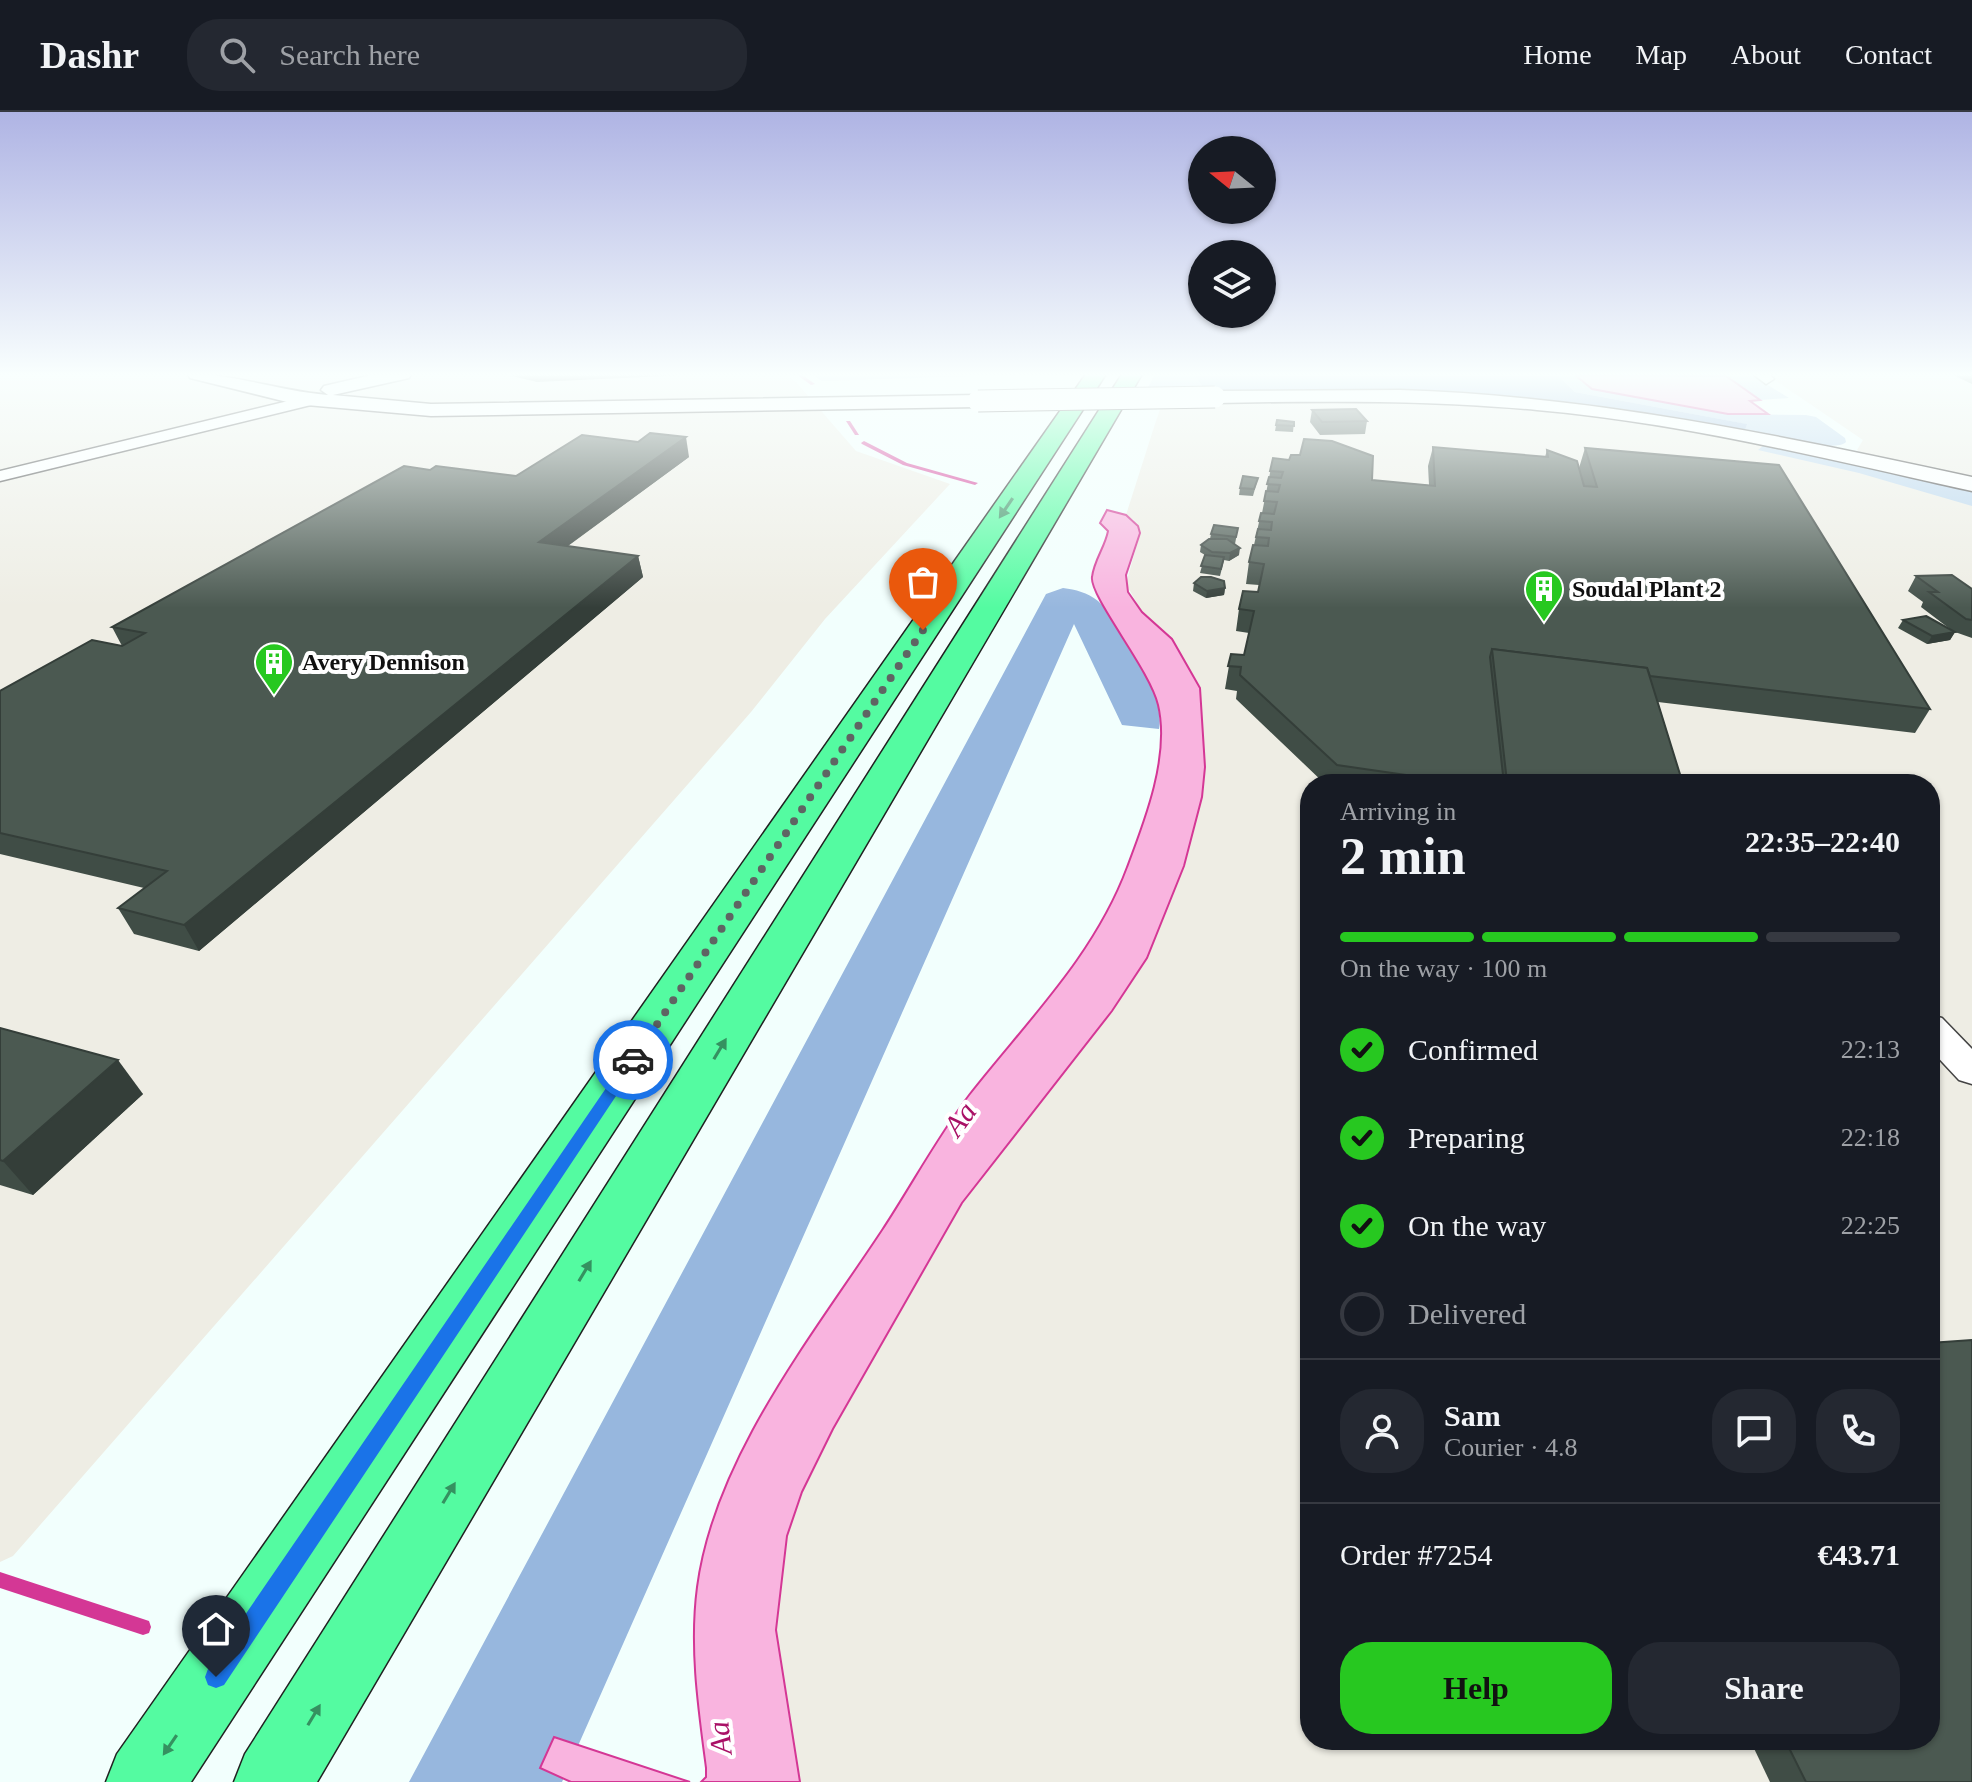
<!DOCTYPE html>
<meta charset="utf-8">
<style>
body{margin:0;font-family:Georgia,serif;background:#242831;color:#f1f3f6;height:100vh;display:flex;flex-direction:column;font-size:30px;white-space:nowrap}
*{box-sizing:border-box;margin:0}
p{font-size:26px;color:#9ea1a6}
.icon{flex:none;width:44px;height:44px;fill:none;stroke:currentColor;stroke-width:2;stroke-linecap:round;stroke-linejoin:round}
.map{position:relative;flex:1;overflow:hidden}
.drawer{position:absolute;left:1300px;top:662px;width:640px;height:976px;display:flex;flex-direction:column;background:#171b24;border-radius:32px;box-shadow:0 2px 6px #0004}
.drawer>*{flex:none}
.needle{width:52px;rotate:288deg}
.tools{position:absolute;left:1188px;top:24px;display:grid;gap:16px}
.tools a{display:grid;place-items:center;width:88px;height:88px;border-radius:50%;background:#171b24;box-shadow:0 2px 6px #0004;font-size:40px}
.pin{position:absolute;display:grid;place-items:center;width:68px;height:68px;color:#fff;margin:-82px -34px;border-radius:50% 50% 50% 0;rotate:-45deg;box-shadow:0 0 8px #0007}
.pin .icon{rotate:45deg}
.courier{position:absolute;display:grid;place-items:center;width:80px;height:80px;margin:-40px;border:6px solid #1a73e8;border-radius:50%;background:#fff;color:#222;box-shadow:0 2px 10px #0007}
.summary em{font-style:normal;font-weight:700}
.summary div{display:flex;flex-direction:column-reverse}
.summary{display:flex;align-items:center;justify-content:space-between;height:136px;padding:0 40px}
h1{font-size:52px;font-weight:700;line-height:60px}
.bar{display:grid;grid-template-columns:repeat(4,1fr);gap:12px 8px;align-content:center;height:96px;padding:0 40px}
.bar i{height:10px;border-radius:6px;background:#363941}
.bar .current{background:#27c820}
.bar p{grid-column:span 4}
.line{display:flex;align-items:center;gap:20px;padding:0 40px;border-top:2px solid #363941}
.line div{flex:1}
.round{display:grid;place-items:center;flex:none;width:84px;height:84px;border-radius:32px;background:#242831}
ol{padding:0 40px;list-style:none}
li{display:flex;align-items:center;gap:24px;height:88px}
li p{margin-inline-start:auto}
li .icon{padding:8px;border-radius:50%;background:#27c820;color:#111;stroke-width:4}
li:last-child{color:#9ea1a6}
li i{width:44px;height:44px;border:4px solid #363941;border-radius:50%}
.cta{display:flex;gap:16px;margin-top:auto;padding:16px 40px}
.cta a{flex:1;height:92px;border-radius:32px;background:#27c820;color:#111;font-size:32px;font-weight:700;line-height:92px;text-align:center}
.cta a+a{background:#242831;color:#f1f3f6}
header{display:flex;align-items:center;gap:48px;box-sizing:border-box;height:112px;padding:0 40px;background:#171b24;border-bottom:2px solid #363941}
header strong{font-size:38px}
nav{display:flex;gap:44px;margin-inline-start:auto;font-size:28px}
.search{width:560px;height:72px;background:#242831;display:flex;align-items:center;gap:20px;box-sizing:border-box;padding:0 28px;border-radius:32px;color:#9ea1a6;font-size:30px}
.map>svg:first-child{display:block}
.industrial{fill:#eeede4;fill-rule:evenodd}
.green{fill:#b9d4ec}
.forest{fill:#97b7de}
.water{fill:#f9b4df;stroke:#d43795;stroke-width:2}
.lines{fill:none;stroke-linecap:round;stroke-linejoin:round}
.stream{fill:#d43795;fill-rule:evenodd}
.minor-casing{stroke:#434343;stroke-width:3}
.tertiary-casing{stroke:#434343;stroke-width:3}
.motorway-casing{stroke:#212121;stroke-width:3}
.minor{fill:#fff;fill-rule:evenodd}
.tertiary{fill:#fff;fill-rule:evenodd}
.motorway{fill:#54fba1;fill-rule:evenodd}
.tertiary-bridge-casing{stroke:#434343;stroke-width:23;stroke-linecap:butt}
.tertiary-bridge{stroke:#fff;stroke-width:21}
.wall{fill:#404d46}
.shaded-wall{fill:#343e39}
.building{fill:#4b5951;stroke:#343e39;stroke-width:2}
.oneway{fill:#359160}
.route{fill:#1a73e8}
.done{stroke:#5f6463;stroke-width:8;stroke-dasharray:0 14.4}
.labels{text-anchor:middle;stroke-width:8;stroke-linejoin:round;paint-order:stroke}
.far-poi-label{font-size:24px;font-weight:bold;fill:#101010;stroke:#fff;text-anchor:start}
.water-label{font-size:30px;font-style:italic;fill:#a91166;stroke:#fff}
</style>
<header>
<strong>Dashr</strong>
<div class="search"><svg class="icon" aria-label="search" viewBox="0 0 24 24"><circle cx="10" cy="10" r="6"/><path d="M15 15l6 6"/></svg>Search here</div>
<nav><a>Home</a><a>Map</a><a>About</a><a>Contact</a></nav>
</header>
<div class="map">
<svg width="1972" height="1670" viewBox="0 0 1972 1670">
<rect width="100%" height="100%" fill="#f2fffd"/>
<!-- industrial -->
<g class="industrial">
<polygon points="0,262 785,262 796,270 856,339 950,372 825,507 751,600 13,1444 0,1450"/>
<polygon points="1766,262 1972,262 1972,365 1860,341 1857,338 1863,328"/>
<path d="M1299,288L1413,289L1573,300L1765,332L1972,379V1670H800L776,1518L787,1424L803,1380L833,1317L962,1091L1112,899L1147,846L1184,754L1202,685L1205,655L1200,576L1172,527L1142,500L1126,472L1140,421L1134,408L1126,403L1155,312L1162,292ZM1310,672H1930V1628H1310Z"/>
</g>
<!-- green -->
<g class="green">
<polygon points="811,262 1043,262 822,269"/>
<polygon points="1162,262 1194,262 1206,280 1145,281 1154,264"/>
<path d="M1556,262H1750L1789,286L1760,288L1726,264L1728,302L1806,303L1816,305L1845,326L1846,330C1834,342 1764,322 1745,318L1746,312L1575,280Z"/>
<polygon points="1765,332 1972,379 1972,394 1859,361 1758,338"/>
</g>
<!-- forest -->
<g class="forest">
<polygon points="1194,262 1556,262 1575,280 1747,312 1745,318 1617,297 1503,285 1344,278 1206,280"/>
<path d="M1063,476C1076,478 1087,480 1098,489C1124,513 1166,582 1159,617L1122,613L1074,512L562,1670H409L1046,482Z"/>
</g>
<!-- water -->
<g class="water">
<polygon points="1575,263 1726,264 1760,288 1750,289 1768,302 1728,302 1592,277"/>
<path d="M1107,398L1126,403L1138,414L1140,421L1126,463L1128,480L1142,500L1172,527L1200,576L1205,655L1202,685L1184,754L1147,846L1112,899L962,1091L833,1317L802,1380L787,1424L776,1518L800,1670H701L706,1665V1656C698,1596 689,1535 697,1475C714,1346 812,1224 882,1118C911,1074 937,1025 969,983C1026,910 1094,844 1127,755C1145,708 1170,643 1158,593C1150,558 1089,484 1092,465C1094,448 1105,435 1108,419L1100,411Z"/>
<polygon points="554,1625 690,1670 571,1670 540,1656"/>
</g>
<g class="lines">
<!-- stream -->
<g class="stream">
<polygon points="796,262 801,262 815,272 811,273"/>
<polygon points="846,309 850,309 859,323 855,323"/>
<polygon points="864,329 907,351 978,371 975,373 903,353 862,332 861,331"/>
<polygon points="0,1460 143,1507 149,1509 151,1515 149,1521 143,1523 0,1476"/>
</g>
<!-- minor casing -->
<g class="minor-casing">
<g id="minor">
<polygon points="1753,262 1769,262 1774,267 1766,272"/>
<polygon points="313,283 319,285 319,291 0,369 0,359"/>
<polygon points="1930,903 1942,906 1972,937 1972,972 1959,968 1930,937"/>
</g>
</g>
<!-- tertiary casing -->
<g class="tertiary-casing">
<g id="tertiary">
<path d="M188,262C236,262 280,279 328,283L321,278L324,274L376,262H411L409,266L333,283L431,292L978,283L988,289L978,295L431,304L295,292L190,266Z"/>
<path d="M1400,278C1595,284 1782,324 1972,365V379C1828,347 1684,311 1537,298C1430,288 1322,289 1215,291L1205,285L1215,279Z"/>
</g>
</g>
<!-- motorway casing -->
<g class="motorway-casing">
<g id="motorway">
<polygon points="1086,262 1106,262 191,1670 106,1670 117,1642"/>
<polygon points="1122,262 1142,262 317,1670 234,1670 245,1642"/>
</g>
</g>
<!-- minor -->
<use href="#minor" class="minor"/>
<!-- tertiary -->
<use href="#tertiary" class="tertiary"/>
<!-- motorway -->
<use href="#motorway" class="motorway"/>
<!-- tertiary-bridge casing -->
<g class="tertiary-bridge-casing">
<polyline id="tertiary-bridge" points="978,289 1215,285"/>
</g>
<!-- tertiary-bridge -->
<use href="#tertiary-bridge" class="tertiary-bridge"/>
</g>
<!-- wall -->
<g class="wall">
<polygon points="504,262 708,262 537,270"/>
<polygon points="1951,262 1972,262 1972,272"/>
<polygon points="1312,298 1367,309 1365,322 1320,323 1310,310"/>
<polygon points="1277,308 1294,310 1293,320 1275,319"/>
<polygon points="1433,335 1545,345 1547,338 1579,356 1585,336 1930,597 1915,621 1658,590 1683,672 1325,672 1236,587 1237,579 1225,577 1231,542 1244,543 1249,521 1236,519 1239,497 1258,480 1259,473 1246,472 1249,450 1254,433 1261,401 1262,401 1273,346 1372,368 1429,373 1428,354"/>
<polygon points="689,345 568,434 638,444 643,465 199,839 134,822 118,796 144,776 0,742 0,579 122,534 112,515 430,358 516,364"/>
<polygon points="1258,366 1253,384 1239,383 1240,376"/>
<polygon points="1238,416 1235,432 1239,443 1229,449 1224,448 1220,464 1200,461 1205,443 1200,440 1201,433 1210,427 1211,422"/>
<polygon points="1916,464 1972,477 1972,526 1955,520 1950,528 1927,532 1898,516 1903,508 1954,520 1921,495 1923,490 1908,479"/>
<polygon points="1194,471 1225,476 1224,483 1206,486 1193,479"/>
<polygon points="1930,730 1936,736 1930,744"/>
<polygon points="0,916 143,982 33,1083 0,1073"/>
<polygon points="1750,1628 1930,1628 1972,1670 1770,1670"/>
</g>
<!-- shaded-wall -->
<g class="shaded-wall">
<polygon points="686,325 689,345 544,451 539,430"/>
<polygon points="1240,436 1239,443 1229,449 1230,441"/>
<polygon points="638,444 643,465 199,839 184,813"/>
<polygon points="1225,476 1224,483 1206,486 1207,479"/>
<polygon points="1955,520 1950,528 1927,532 1932,524"/>
<polygon points="118,948 143,982 33,1083 3,1049"/>
</g>
<!-- building -->
<g class="building">
<polygon points="1356,297 1367,309 1322,310 1312,298"/>
<polygon points="1277,308 1294,310 1294,314 1276,313"/>
<polygon points="650,321 686,325 539,430 638,444 184,813 118,796 167,759 0,721 0,579 92,528 122,534 145,521 112,515 404,354 430,358 436,354 516,364 582,323 638,330"/>
<polygon points="1304,327 1332,329 1373,344 1372,368 1435,374 1433,335 1548,345 1547,338 1577,349 1584,374 1597,375 1585,336 1779,353 1930,597 1650,564 1647,556 1492,537 1490,545 1504,672 1468,672 1337,653 1240,563 1241,555 1228,554 1231,542 1244,543 1254,499 1239,497 1243,479 1258,480 1264,452 1249,450 1253,433 1268,434 1269,426 1256,425 1258,417 1271,418 1272,410 1259,409 1261,401 1274,402 1277,390 1264,389 1266,379 1278,380 1280,373 1267,372 1269,365 1281,366 1283,360 1270,359 1273,346 1289,348 1291,343 1300,343"/>
<polygon points="1243,364 1258,366 1254,377 1240,376"/>
<polygon points="1214,413 1238,416 1236,425 1211,422"/>
<polygon points="1209,427 1227,427 1240,436 1230,441 1212,440 1201,433"/>
<polygon points="1205,443 1224,445 1221,457 1201,454"/>
<polygon points="1952,463 1972,477 1972,508 1966,507 1929,480 1938,480 1916,464"/>
<polygon points="1201,465 1211,465 1224,469 1225,476 1207,479 1194,471"/>
<polygon points="1926,504 1955,520 1932,524 1903,508"/>
<polygon points="1492,537 1647,556 1683,672 1524,672 1507,670"/>
<polygon points="0,916 118,948 3,1049 0,1048"/>
<polygon points="1972,1228 1972,1670 1806,1670 1785,1628 1930,1628 1930,1231"/>
</g>
<!-- one-way arrows -->
<defs><path id="oneway-solid" d="M-6-.8H1V-3.2L6.5 0L1 3.2V.8H-6Z" transform="scale(2)"/></defs>
<g class="oneway">
<use href="#oneway-solid" transform="translate(1006 396) rotate(124)"/>
<use href="#oneway-solid" transform="translate(720 937) rotate(-59)"/>
<use href="#oneway-solid" transform="translate(585 1159) rotate(-59)"/>
<use href="#oneway-solid" transform="translate(449 1381) rotate(-59)"/>
<use href="#oneway-solid" transform="translate(314 1603) rotate(-59)"/>
<use href="#oneway-solid" transform="translate(170 1633) rotate(124)"/>
</g>
<!-- sky -->
<linearGradient id="sky" x2="0" y2="1"><stop stop-color="#afb4e4"/><stop offset="0.53" stop-color="#f9fffe"/><stop offset="1" stop-color="#f9fffe" stop-opacity="0"/></linearGradient>
<rect width="1972" height="496" fill="url(#sky)"/>
<!-- route -->
<polygon class="route" points="633,942 640,948 638,951 224,1573 216,1576 208,1573 205,1565 208,1557 628,944"/>
<g class="lines">
<!-- done -->
<polyline class="done" points="633,948 923,518"/>
</g>
<!-- icons -->
<defs>
<g id="building-pin" transform="scale(2)"><path d="M0 17L-7.5 6A9.5 9.5 0 1 1 7.5 6Z" fill="#27c820" stroke="#fff"/><path d="M-4-6H4V6H1V3H-1V6H-4ZM-2.5-4.3h1.7v1.8h-1.7ZM.8-4.3h1.7v1.8H.8ZM-2.5-1h1.7V.8h-1.7ZM.8-1h1.7V.8H.8Z" fill="#fff"/></g>
</defs>
<g fill-rule="evenodd">
<use href="#building-pin" x="1544" y="477"/>
<use href="#building-pin" x="274" y="550"/>
</g>
<g class="labels">
<!-- far-poi labels -->
<g class="far-poi-label">
<text x="1572" y="485">Soudal Plant 2</text>
<text x="302" y="558">Avery Dennison</text>
</g>
<!-- water labels -->
<g class="water-label">
<text transform="translate(960 1007) rotate(-54)" y="10">Aa</text>
<text transform="translate(720 1626) rotate(-96)" y="10">Aa</text>
</g>
</g>
</svg>
<div class="tools">
<a><svg class="needle" viewBox="-14 -14 28 28"><path d="M0-13l5 13h-10z" fill="#e53935"/><path d="M0 13l5-13h-10z" fill="#9ea1a6"/></svg></a>
<a><svg class="icon" aria-label="layers" viewBox="0 0 24 24"><path d="M12 4l9 5-9 5-9-5zM3 14l9 5 9-5"/></svg></a>
</div>
<div class="pin" style="left:923px;top:518px;background:#ea580c"><svg class="icon" aria-label="bag" viewBox="0 0 24 24"><path d="M5 8h14l-1 12H6zM9 8a3 3 0 0 1 6 0"/></svg></div>
<div class="pin" style="left:216px;top:1565px;background:#1f2937"><svg class="icon" aria-label="home" viewBox="0 0 24 24"><path d="M3 11l9-7 9 7M6 9v11h12V9"/></svg></div>
<div class="courier" style="left:633px;top:948px"><svg class="icon" aria-label="car" viewBox="0 0 24 24"><path d="M5 17H2v-5l4-1 3-4h7l3 4 3 1v5h-3M9 17h6M6 11h13"/><circle cx="7" cy="17" r="2"/><circle cx="17" cy="17" r="2"/></svg></div>
<section class="drawer">
<div class="summary"><div><h1>2 min</h1><p>Arriving in</p></div><em>22:35–22:40</em></div>
<div class="bar"><i class="current"></i><i class="current"></i><i class="current"></i><i></i><p>On the way · 100 m</p></div>
<ol>
<li><svg class="icon" aria-label="check" viewBox="0 0 24 24"><path d="M5 12l5 5 9-10"/></svg>Confirmed<p>22:13</p></li>
<li><svg class="icon" aria-label="check" viewBox="0 0 24 24"><path d="M5 12l5 5 9-10"/></svg>Preparing<p>22:18</p></li>
<li><svg class="icon" aria-label="check" viewBox="0 0 24 24"><path d="M5 12l5 5 9-10"/></svg>On the way<p>22:25</p></li>
<li><i></i>Delivered</li>
</ol>
<div class="line" style="height:144px"><a class="round"><svg class="icon" aria-label="person" viewBox="0 0 24 24"><circle cx="12" cy="8" r="4"/><path d="M4 21q1-7 8-7t8 7"/></svg></a><div><b>Sam</b><p>Courier · 4.8</p></div><a class="round"><svg class="icon" aria-label="chat" viewBox="0 0 24 24"><path d="M4 5h16v11H9l-5 4z"/></svg></a><a class="round"><svg class="icon" aria-label="phone" viewBox="0 0 24 24"><path d="M5 4h4l2 5-3 2q2 4 5 5l2-3 5 2v4C11 20 4 13 5 4z"/></svg></a></div>
<div class="line" style="height:104px"><div>Order #7254</div><b>€43.71</b></div>
<div class="cta"><a>Help</a><a>Share</a></div>
</section>
</div>
